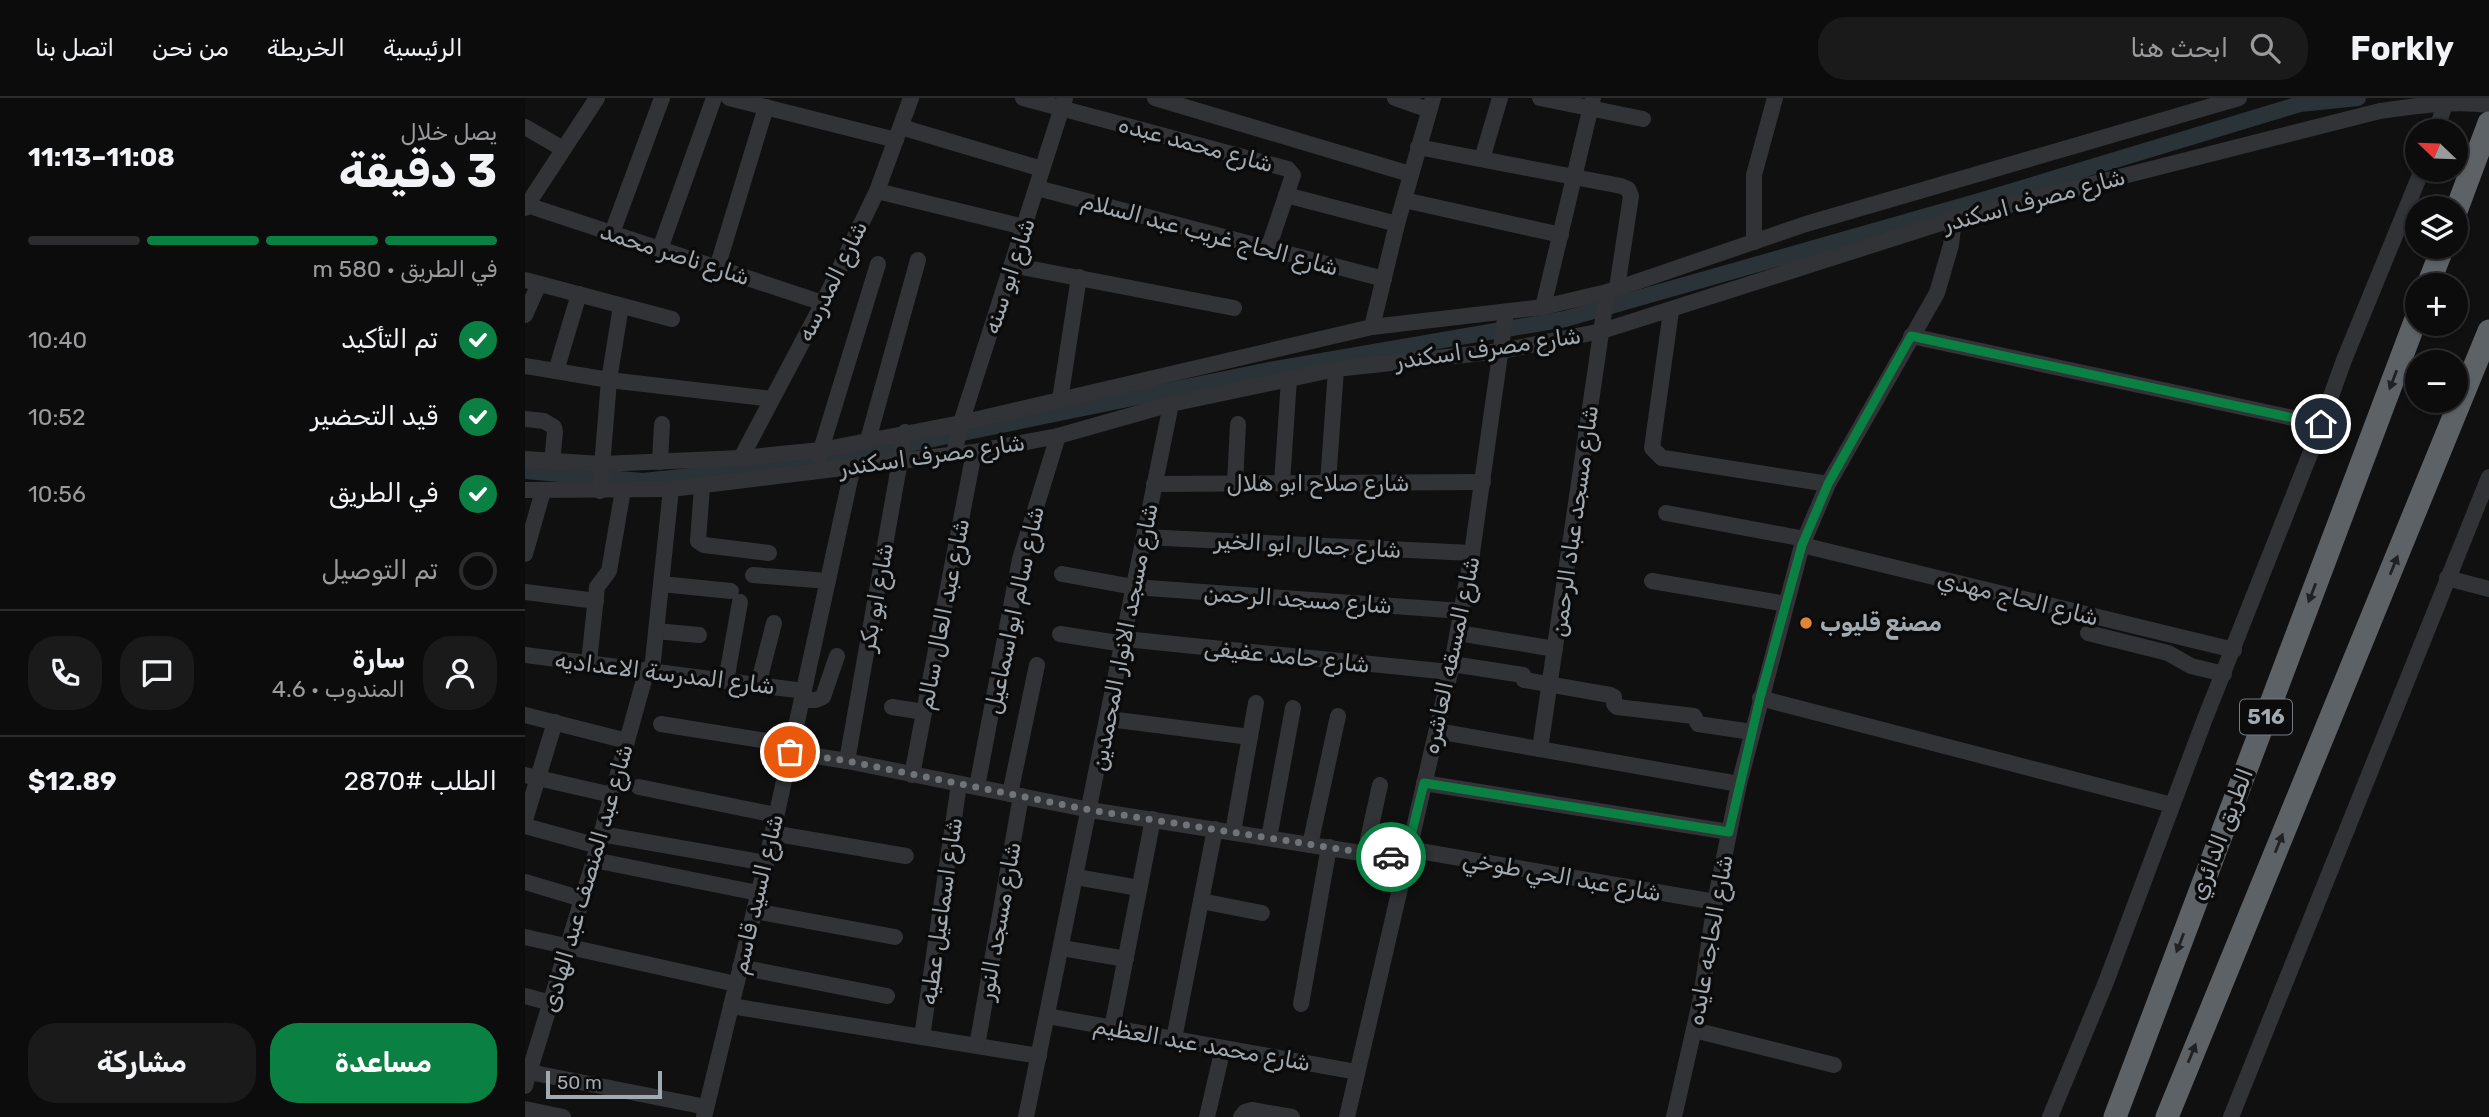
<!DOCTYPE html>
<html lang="ar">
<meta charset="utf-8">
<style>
body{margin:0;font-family:Rubik,Vazirmatn,sans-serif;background:#1a1a1b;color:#f1f3f6;direction:rtl;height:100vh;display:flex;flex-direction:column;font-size:26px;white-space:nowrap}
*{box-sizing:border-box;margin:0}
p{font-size:23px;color:#9a9b9d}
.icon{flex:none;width:38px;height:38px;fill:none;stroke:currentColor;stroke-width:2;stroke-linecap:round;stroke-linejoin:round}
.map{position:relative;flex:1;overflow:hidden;direction:ltr}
.details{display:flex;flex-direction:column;background:#0c0c0d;width:525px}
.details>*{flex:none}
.needle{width:46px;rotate:293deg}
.controls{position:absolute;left:1880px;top:21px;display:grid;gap:14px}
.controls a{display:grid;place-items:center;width:63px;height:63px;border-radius:50%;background:#0c0c0d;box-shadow:0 2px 5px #0004,0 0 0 2px #2c2c2e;font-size:35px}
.scale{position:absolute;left:21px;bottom:18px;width:116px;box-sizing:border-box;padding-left:7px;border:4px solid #a2aab1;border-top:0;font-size:19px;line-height:24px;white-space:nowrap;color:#a2aab1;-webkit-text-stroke:5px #0b0b0c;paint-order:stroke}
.pin{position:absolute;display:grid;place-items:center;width:60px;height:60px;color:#fff;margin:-30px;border:4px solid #fff;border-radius:50%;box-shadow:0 2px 7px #0007}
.courier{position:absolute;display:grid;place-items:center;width:70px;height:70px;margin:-35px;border:5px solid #0b8043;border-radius:50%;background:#fff;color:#222;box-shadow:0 2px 9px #0007}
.headline em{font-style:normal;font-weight:700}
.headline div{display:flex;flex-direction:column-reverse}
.headline{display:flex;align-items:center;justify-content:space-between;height:119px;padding:0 28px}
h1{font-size:46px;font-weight:700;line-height:52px}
.bar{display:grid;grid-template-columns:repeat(4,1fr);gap:10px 7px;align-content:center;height:84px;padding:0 28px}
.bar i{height:9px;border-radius:5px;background:#2c2c2e}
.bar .selected{background:#0b8043}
.bar p{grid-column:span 4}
.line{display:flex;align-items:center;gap:18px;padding:0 28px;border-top:2px solid #2c2c2e}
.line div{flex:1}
.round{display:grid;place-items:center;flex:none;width:74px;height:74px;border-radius:28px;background:#1a1a1b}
ol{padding:0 28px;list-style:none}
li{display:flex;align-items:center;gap:21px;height:77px}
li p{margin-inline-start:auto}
li .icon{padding:7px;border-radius:50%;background:#0b8043;color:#fff;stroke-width:4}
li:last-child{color:#9a9b9d}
li i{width:38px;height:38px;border:4px solid #2c2c2e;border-radius:50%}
.cta{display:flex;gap:14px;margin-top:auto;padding:14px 28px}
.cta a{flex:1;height:80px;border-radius:28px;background:#0b8043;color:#fff;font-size:28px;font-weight:700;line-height:80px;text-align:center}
.cta a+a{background:#1a1a1b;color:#f1f3f6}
header{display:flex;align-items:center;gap:42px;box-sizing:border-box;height:98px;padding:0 35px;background:#0c0c0d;border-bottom:2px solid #2c2c2e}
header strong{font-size:33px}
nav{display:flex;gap:38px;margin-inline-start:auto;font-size:24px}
.search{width:490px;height:63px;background:#1a1a1b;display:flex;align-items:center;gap:18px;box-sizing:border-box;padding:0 24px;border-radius:28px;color:#9a9b9d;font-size:26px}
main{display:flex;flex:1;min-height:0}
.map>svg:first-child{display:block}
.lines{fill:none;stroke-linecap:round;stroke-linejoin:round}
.canal{stroke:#2a3438;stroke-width:16}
.minor{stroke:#313336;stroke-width:16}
.highway{stroke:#5d6266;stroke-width:23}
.oneway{fill:#202122}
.done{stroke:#6f7479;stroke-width:7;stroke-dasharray:0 12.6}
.route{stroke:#0b8043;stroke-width:9}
.poi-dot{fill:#e18437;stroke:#0b0b0c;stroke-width:2.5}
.labels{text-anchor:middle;stroke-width:7;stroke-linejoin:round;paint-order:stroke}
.shield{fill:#0b0b0c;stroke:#757a80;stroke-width:2}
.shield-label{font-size:21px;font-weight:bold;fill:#a2aab1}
.street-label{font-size:23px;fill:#a2aab1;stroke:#0b0b0c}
.poi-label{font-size:23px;font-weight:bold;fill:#a2aab1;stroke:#0b0b0c;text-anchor:start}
</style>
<header>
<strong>Forkly</strong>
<div class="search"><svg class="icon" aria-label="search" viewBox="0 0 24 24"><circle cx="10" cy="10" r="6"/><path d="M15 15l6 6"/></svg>ابحث هنا</div>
<nav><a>الرئيسية</a><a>الخريطة</a><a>من نحن</a><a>اتصل بنا</a></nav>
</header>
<main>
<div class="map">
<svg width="1964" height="1019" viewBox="0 0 1964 1019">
<rect width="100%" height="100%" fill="#101011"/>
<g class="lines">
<!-- canal -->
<polyline class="canal" points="0,373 118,383 291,365 744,272 1040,221 1458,102 1775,6 1833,0"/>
<!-- minor -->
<g class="minor">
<polyline points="204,0 371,42"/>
<polyline points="498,0 763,71 768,77 743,151"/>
<polyline points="630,0 885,76"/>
<polyline points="870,0 904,12"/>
<polyline points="1015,0 1118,21"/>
<polyline points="0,29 38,51"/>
<polyline points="376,29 517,71"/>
<polyline points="1911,33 1920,6"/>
<polyline points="893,49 1096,88 1103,91 1106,98 1092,190"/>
<polyline points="957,61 975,0"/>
<polyline points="512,90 859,181"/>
<polyline points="352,93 499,129"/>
<polyline points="761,97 872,126"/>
<polyline points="879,102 1036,137"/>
<polyline points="2,107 298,205"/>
<polyline points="0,110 72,0"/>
<polyline points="87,135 137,0"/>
<polyline points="1229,144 1229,77 1250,0"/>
<polyline points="135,151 189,0"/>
<polyline points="487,167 709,210"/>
<polyline points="192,170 241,9"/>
<polyline points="0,182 147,221"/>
<polyline points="1018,209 1068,0"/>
<polyline points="1146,213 1127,350 1137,360 1145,361 1303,386"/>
<polyline points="0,217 14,186"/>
<polyline points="847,229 872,126 908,0"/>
<polyline points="1386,238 1796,326"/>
<polyline points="0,268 84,282 247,301"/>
<polyline points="31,273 54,196"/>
<polyline points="535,302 554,179"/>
<polyline points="0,321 19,323 29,329 30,334 27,364"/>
<polyline points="343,342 393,162"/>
<polyline points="429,356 436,325 540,0"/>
<polyline points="294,358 353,166"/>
<polyline points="216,360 298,205 352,93 386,0"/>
<polyline points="0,361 76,366 216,360 296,352 436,325 847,229 1018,209 1082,194 1281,126 1714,0"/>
<polyline points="135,364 137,326"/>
<polyline points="710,385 713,326"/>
<polyline points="757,385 764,281"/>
<polyline points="803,385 811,271"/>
<polyline points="629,386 958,384"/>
<polyline points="177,389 173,443 179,447 244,455"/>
<path d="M0,392L146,391L449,354L533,338L646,306L811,271L976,253L1077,233L1429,121L1855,13C1891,8 1928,2 1964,7"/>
<polyline points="75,393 84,282 96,208"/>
<polyline points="1141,415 1280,441"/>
<polyline points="619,439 947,455"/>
<polyline points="1277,447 1709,552"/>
<polyline points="0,456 18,393"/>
<polyline points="537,476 609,489 937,513"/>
<polyline points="228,477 303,483"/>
<polyline points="1922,480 1964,491"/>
<polyline points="1127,483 1261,506"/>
<polyline points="136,486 206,493"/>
<polyline points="0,494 71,503"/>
<polyline points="131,533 174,537"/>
<polyline points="933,535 1030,551"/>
<polyline points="1563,535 1643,555 1666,568 1699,576"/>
<polyline points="535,536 599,546"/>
<polyline points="600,541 925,574"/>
<polyline points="0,557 279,593"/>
<polyline points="64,564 72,489 84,473 98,392"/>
<polyline points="927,566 998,577 999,582 1085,597 1089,599 1089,606 1092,609 1169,618 1173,626 1227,634"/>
<polyline points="127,572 146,391"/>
<polyline points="201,583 215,504"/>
<polyline points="233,587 249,525"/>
<polyline points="1235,600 1647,707"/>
<polyline points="277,602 291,602 298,599 312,558"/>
<polyline points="367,609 399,614"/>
<polyline points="0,617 102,643"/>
<polyline points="584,621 725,639"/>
<polyline points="136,626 267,647"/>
<polyline points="912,633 1214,686"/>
<polyline points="1015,651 1082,194"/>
<polyline points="265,654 322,663 565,712 880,762"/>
<polyline points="322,663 380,334"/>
<polyline points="0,677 87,697"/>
<polyline points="387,677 449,354"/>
<polyline points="899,685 1204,734"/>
<polyline points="114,689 251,717"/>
<polyline points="452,689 495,461 533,338"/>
<polyline points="485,696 512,567"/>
<polyline points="0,722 30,624"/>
<polyline points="0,728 73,748"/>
<polyline points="708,734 731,605"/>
<polyline points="247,735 381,758"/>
<polyline points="76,736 241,765"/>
<polyline points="744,740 768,610"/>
<polyline points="785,747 813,618"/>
<polyline points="883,751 1190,804"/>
<polyline points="840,755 855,687"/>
<polyline points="69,762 233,795"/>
<polyline points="551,779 614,790"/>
<polyline points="0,784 57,801"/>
<polyline points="676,803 737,815"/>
<polyline points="230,813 370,839"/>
<polyline points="0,839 211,886"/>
<polyline points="537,850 601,861"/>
<polyline points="215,869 362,898"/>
<polyline points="0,898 26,905"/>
<polyline points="776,906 804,749"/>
<polyline points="206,908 514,958"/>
<polyline points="522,918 832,974"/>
<polyline points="587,930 628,721"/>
<polyline points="1169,932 1309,967"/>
<polyline points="397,939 434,686"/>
<polyline points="649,941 690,731"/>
<polyline points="452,948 496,698"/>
<polyline points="4,974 181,1009"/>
<polyline points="0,988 69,762 122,571"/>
<polyline points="0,1011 38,1019"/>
<polyline points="179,1019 241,765 328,368"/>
<polyline points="501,1019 646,306"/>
<polyline points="682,1019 698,950"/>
<polyline points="716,1019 720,1014 727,1012 767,1019"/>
<polyline points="822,1019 927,566 947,455 981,214"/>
<polyline points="1149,1019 1176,900 1190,804 1214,686 1277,447 1303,386 1412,195 1426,147 1429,121"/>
<polyline points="1525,1019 1581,884 1679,623 1787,351 1819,262 1897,72"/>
<polyline points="1706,1019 1964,379"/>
</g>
<!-- highway -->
<g class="highway">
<polyline points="1930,116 1964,25"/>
<polyline points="1903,187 1918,149"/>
<polyline points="1590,1019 1892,218"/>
<polyline points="1642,1019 1964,233"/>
</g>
</g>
<!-- one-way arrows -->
<defs><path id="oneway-solid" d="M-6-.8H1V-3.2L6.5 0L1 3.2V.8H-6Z" transform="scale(1.75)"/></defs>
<g class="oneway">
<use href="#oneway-solid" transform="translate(1868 282) rotate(111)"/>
<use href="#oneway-solid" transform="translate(1869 467) rotate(-68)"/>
<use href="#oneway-solid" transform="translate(1787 495) rotate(111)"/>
<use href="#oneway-solid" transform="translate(1754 745) rotate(-68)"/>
<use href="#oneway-solid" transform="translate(1655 845) rotate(111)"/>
<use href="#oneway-solid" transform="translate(1667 955) rotate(-68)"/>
</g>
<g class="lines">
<!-- done -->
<polyline class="done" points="265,654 322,663 565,712 866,759"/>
<!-- route -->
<polyline class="route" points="866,759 880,762 899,685 1204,734 1235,600 1277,447 1303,386 1386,238 1796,326"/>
</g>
<!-- markers -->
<circle class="poi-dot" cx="1281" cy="525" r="7"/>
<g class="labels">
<!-- shield labels -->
<rect class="shield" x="1715" y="601.5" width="52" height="35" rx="5"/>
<g class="shield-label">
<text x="1741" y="626">516</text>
</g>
<!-- street labels -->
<g class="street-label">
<text transform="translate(671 46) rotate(15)" y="8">شارع محمد عبده</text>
<text transform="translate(1509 102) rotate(-15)" y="8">شارع مصرف اسكندر</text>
<text transform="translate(685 136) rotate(15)" y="8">شارع الحاج غريب عبد السلام</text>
<text transform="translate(150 156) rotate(18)" y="8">شارع ناصر محمد</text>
<text transform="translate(484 178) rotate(-72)" y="8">شارع ابو سنه</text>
<text transform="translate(307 183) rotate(-64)" y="8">شارع المدرسه</text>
<text transform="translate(963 250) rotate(-8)" y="8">شارع مصرف اسكندر</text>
<text transform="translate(407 357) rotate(-8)" y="8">شارع مصرف اسكندر</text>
<text x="793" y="393">شارع صلاح ابو هلال</text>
<text transform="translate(1049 423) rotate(-82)" y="8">شارع مسجد عباد الرحمن</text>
<text transform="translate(783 447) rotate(3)" y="8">شارع جمال ابو الخير</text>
<text transform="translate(351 499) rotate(-80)" y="8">شارع ابو بكر</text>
<text transform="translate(1493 500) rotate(14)" y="8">شارع الحاج مهدي</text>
<text transform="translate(773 501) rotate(4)" y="8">شارع مسجد الرحمن</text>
<text transform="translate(489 512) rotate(-78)" y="8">شارع سالم ابواسماعيل</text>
<text transform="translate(418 516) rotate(-79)" y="8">شارع عبد العال سالم</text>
<text transform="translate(599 539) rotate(-79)" y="8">شارع مسجد الانوار المحمدين</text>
<text transform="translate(926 557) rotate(-78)" y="8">شارع المسقه العاشره</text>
<text transform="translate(762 558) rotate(6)" y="8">شارع حامد عفيفى</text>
<text transform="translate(140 575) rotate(7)" y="8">شارع المدرسة الاعداديه</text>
<text transform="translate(1696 736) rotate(-69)" y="8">الطريق الدائري</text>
<text transform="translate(1037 778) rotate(10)" y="8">شارع عبد الحي طوخي</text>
<text transform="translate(62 780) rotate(-74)" y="8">شارع عبد المنصف عبد الهادى</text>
<text transform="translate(232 796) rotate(-77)" y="8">شارع السيد قاسم</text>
<text transform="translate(416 813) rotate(-82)" y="8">شارع اسماعيل عطيه</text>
<text transform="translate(474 823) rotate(-80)" y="8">شارع مسجد النور</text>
<text transform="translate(1185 842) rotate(-80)" y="8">شارع الحاجه عايده</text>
<text transform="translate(677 946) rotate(10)" y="8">شارع محمد عبد العظيم</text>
</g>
<!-- poi labels -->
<g class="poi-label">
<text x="1295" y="533">مصنع قليوب</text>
</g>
</g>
</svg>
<div class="controls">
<a><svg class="needle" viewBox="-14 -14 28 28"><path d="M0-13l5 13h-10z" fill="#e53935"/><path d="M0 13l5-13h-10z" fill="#9a9b9d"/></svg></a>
<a><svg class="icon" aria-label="layers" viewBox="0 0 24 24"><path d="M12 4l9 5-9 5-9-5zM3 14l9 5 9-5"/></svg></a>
<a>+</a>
<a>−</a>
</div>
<div class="scale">50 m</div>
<div class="pin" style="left:265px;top:654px;background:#ea580c"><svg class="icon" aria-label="bag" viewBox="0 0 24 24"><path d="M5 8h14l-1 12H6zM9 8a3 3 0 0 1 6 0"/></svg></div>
<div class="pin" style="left:1796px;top:326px;background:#1f2937"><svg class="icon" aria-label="home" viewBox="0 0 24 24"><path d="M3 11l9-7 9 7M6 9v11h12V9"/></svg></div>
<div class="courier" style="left:866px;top:759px"><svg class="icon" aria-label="car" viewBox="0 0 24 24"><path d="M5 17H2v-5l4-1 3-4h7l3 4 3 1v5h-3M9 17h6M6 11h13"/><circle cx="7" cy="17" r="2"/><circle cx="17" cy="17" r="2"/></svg></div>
</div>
<section class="details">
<div class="headline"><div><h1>3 دقيقة</h1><p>يصل خلال</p></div><em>11:08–11:13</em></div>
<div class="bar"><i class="selected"></i><i class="selected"></i><i class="selected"></i><i></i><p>في الطريق · 580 m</p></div>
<ol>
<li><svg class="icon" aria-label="check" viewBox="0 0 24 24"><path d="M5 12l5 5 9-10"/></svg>تم التأكيد<p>10:40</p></li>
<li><svg class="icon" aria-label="check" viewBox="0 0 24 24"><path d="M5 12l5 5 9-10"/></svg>قيد التحضير<p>10:52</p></li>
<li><svg class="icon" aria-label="check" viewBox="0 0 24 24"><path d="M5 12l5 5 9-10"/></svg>في الطريق<p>10:56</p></li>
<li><i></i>تم التوصيل</li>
</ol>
<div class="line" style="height:126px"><a class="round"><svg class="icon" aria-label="person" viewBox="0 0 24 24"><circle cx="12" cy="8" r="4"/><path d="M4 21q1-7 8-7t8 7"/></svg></a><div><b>سارة</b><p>المندوب · 4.6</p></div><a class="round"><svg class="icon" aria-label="chat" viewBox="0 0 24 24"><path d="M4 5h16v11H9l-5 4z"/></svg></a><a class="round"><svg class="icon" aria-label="phone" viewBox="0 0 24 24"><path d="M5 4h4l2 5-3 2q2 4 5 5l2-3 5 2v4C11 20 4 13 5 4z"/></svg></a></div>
<div class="line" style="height:91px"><div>الطلب #2870</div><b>$12.89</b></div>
<div class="cta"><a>مساعدة</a><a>مشاركة</a></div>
</section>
</main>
